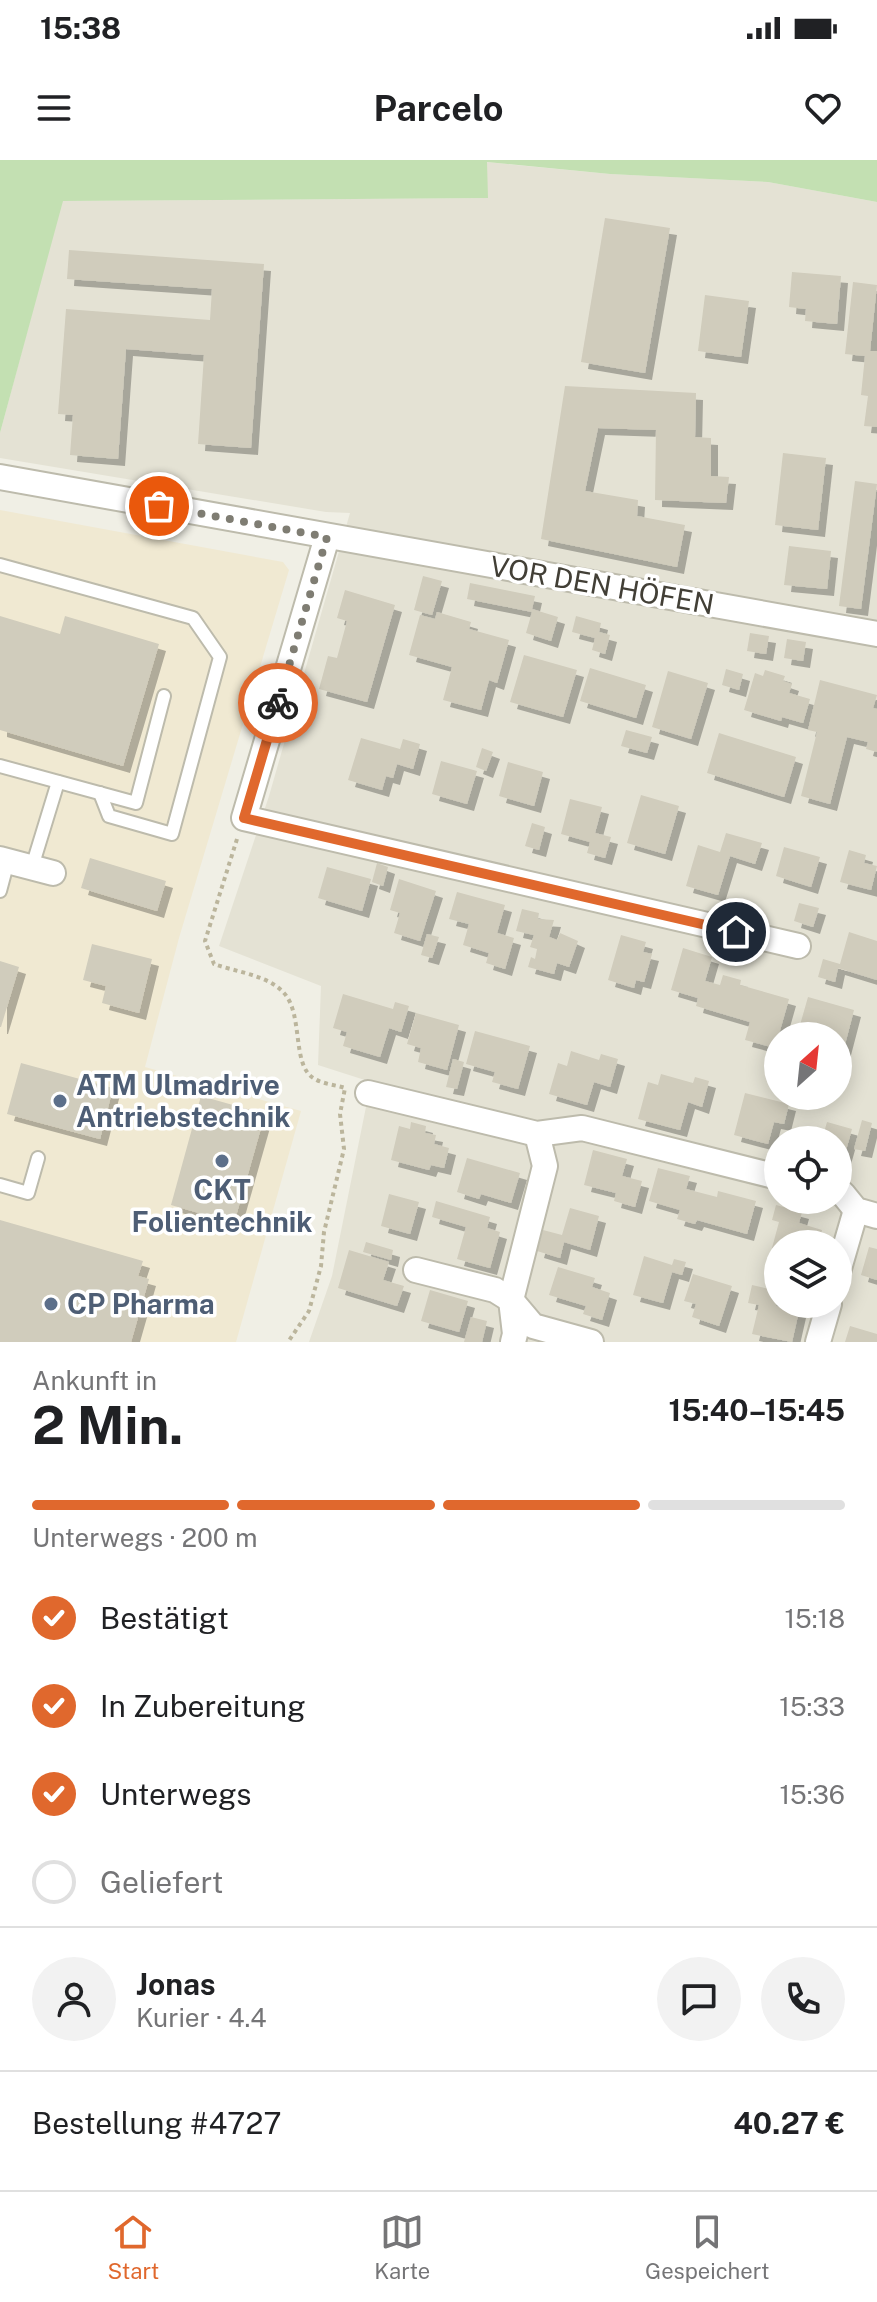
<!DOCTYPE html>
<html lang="de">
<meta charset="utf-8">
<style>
body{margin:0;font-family:"Public Sans",sans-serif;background:#f2f2f2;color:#202124;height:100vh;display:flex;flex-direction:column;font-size:30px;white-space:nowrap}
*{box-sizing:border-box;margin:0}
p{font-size:26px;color:#757577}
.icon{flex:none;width:44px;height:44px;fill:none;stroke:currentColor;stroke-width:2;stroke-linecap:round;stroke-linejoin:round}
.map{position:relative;height:1182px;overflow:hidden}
.side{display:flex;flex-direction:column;background:#fff;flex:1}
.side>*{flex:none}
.needle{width:52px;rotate:27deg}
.tools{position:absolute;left:764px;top:862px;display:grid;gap:16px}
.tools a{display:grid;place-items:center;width:88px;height:88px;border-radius:50%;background:#fff;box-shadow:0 4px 20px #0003;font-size:40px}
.pin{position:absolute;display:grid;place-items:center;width:68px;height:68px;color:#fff;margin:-34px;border:4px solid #fff;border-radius:50%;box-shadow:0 2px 8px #0007}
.courier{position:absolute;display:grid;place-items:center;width:80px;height:80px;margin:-40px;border:6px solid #e0682d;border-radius:50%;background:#fff;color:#222;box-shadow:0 2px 10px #0007}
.head em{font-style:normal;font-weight:700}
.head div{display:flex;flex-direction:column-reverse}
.head{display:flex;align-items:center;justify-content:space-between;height:136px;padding:0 32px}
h1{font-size:52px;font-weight:700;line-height:60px}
.bar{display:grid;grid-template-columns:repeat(4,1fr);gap:12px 8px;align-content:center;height:96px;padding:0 32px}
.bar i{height:10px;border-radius:6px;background:#e0e0e0}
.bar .on{background:#e0682d}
.bar p{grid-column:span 4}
.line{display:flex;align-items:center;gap:20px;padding:0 32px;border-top:2px solid #e0e0e0}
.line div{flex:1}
.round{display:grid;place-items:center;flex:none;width:84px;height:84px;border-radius:42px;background:#f2f2f2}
ol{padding:0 32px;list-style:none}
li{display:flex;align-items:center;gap:24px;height:88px}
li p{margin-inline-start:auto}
li .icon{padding:8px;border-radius:50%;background:#e0682d;color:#fff;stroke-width:4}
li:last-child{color:#757577}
li i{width:44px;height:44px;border:4px solid #e0e0e0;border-radius:50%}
.status{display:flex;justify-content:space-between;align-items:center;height:56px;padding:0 40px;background:#fff;direction:ltr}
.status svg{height:22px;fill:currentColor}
header{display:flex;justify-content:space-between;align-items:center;height:104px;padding:0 32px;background:#fff;font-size:36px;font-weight:700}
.tabs{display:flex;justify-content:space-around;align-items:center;height:112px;border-top:2px solid #e0e0e0;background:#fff;font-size:22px;color:#757577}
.tabs a{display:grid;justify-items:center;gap:4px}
.tabs .on{color:#e0682d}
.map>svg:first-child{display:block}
.residential{fill:#e4e2d4;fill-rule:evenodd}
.commercial{fill:#f0e9d2}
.green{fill:#c3e0b2}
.building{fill:#d0ccbc;filter:url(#shadow)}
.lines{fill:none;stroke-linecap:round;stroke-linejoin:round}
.lane-casing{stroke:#bdbbac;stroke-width:16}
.street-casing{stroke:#bdbbac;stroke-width:28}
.path{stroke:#bbb59c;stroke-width:4;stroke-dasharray:4 4;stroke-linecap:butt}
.lane{stroke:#fff;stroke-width:12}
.street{stroke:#fff;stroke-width:24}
.done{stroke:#7f7d73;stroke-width:8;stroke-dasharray:0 14.4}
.route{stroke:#e0682d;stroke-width:10}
.service-dot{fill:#5c6f8a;stroke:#fff;stroke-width:3}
.labels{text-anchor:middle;stroke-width:7;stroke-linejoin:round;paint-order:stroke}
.street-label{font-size:28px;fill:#423f36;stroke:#fff}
.service-label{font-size:28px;font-weight:bold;fill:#4e5e75;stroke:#fff;text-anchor:start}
</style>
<div class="status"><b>15:38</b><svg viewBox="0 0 49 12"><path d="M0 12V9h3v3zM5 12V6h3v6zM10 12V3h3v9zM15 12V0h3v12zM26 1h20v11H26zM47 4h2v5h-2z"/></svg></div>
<header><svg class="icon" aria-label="menu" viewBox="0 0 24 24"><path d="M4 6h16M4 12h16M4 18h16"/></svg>Parcelo<svg class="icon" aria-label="heart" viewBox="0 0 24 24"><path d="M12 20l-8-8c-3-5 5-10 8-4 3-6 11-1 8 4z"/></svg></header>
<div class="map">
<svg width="877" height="1182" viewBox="0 0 877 1182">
<defs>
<filter id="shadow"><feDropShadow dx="7" dy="7" stdDeviation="0" flood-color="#0004"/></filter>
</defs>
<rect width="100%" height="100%" fill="#f0efe5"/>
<!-- residential -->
<path class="residential" d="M486,2L610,14L768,22L877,42V1182H309L332,1116L371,922L318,905L321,826L219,786L269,636L350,353L326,352L0,298V273L62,41L487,38ZM778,876H838V936H778ZM778,980H838V1040H778ZM778,1084H838V1144H778Z"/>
<!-- commercial -->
<polygon class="commercial" points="0,350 283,402 289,410 179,778 145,907 301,951 236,1182 0,1182"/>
<!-- green -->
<polygon class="green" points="0,0 877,0 877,42 768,22 610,14 487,2 488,38 63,41 0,273"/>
<!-- building -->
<g class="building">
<polygon points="605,58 670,68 645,213 581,202"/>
<polygon points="69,90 264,104 251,288 198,284 204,195 126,189 118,299 70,295 73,255 58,254 66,149 210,160 212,129 67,119"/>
<polygon points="792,112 841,116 837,164 805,161 806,149 789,147"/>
<polygon points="853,122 877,125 870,191 877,191 877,267 864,266 868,236 861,235 865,196 845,194"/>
<polygon points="705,135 749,141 741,197 698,191"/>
<polygon points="565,226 696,233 695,277 711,278 711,316 729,317 726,343 655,340 656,270 598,268 585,331 638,340 637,356 685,365 677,407 541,379"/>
<polygon points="783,293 826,298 818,370 775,365"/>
<polygon points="855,321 877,324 861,449 839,446"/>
<polygon points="789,386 831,391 827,429 784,425"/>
<polygon points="423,416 442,421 432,455 414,450"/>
<polygon points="470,423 535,436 532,449 558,457 551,481 526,473 532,452 467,439"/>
<polygon points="345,430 395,445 367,542 319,529 328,496 337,498 347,461 337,458"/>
<polygon points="437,452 471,462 469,469 509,480 497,523 489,520 481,550 443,540 452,507 409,495 420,455 435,459"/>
<polygon points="0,456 60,474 65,456 159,484 123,606 0,570"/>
<polygon points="576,456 601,463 599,472 610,475 605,494 592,490 595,478 572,472"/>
<polygon points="750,473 769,476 766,494 747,491"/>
<polygon points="787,479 806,482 803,501 784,498"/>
<polygon points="524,495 577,510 563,557 510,542"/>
<polygon points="590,508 646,525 636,558 580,541"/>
<polygon points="726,509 743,514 739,530 722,525"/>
<polygon points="765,510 785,516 783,521 792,524 789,533 810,539 803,563 782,557 781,561 744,550 755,513 763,516"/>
<polygon points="668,511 708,523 691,579 652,567"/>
<polygon points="820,520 877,535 873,548 877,549 877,592 866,589 868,582 847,577 830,644 801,636 817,572 808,570"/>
<polygon points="626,570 652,577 647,593 621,586"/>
<polygon points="719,573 796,597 784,637 707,613"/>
<polygon points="361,578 400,589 403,579 420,584 413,609 397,604 393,618 386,616 382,630 348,620"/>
<polygon points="482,588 493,592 486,611 476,607"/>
<polygon points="441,601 477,611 467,644 432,634"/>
<polygon points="508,602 543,612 534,646 499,636"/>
<polygon points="641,635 679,646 665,694 627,683"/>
<polygon points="570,639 602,647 595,673 611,677 605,698 587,693 590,682 561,674"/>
<polygon points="532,663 545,667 539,690 525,686"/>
<polygon points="726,673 762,683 755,704 730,696 718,735 686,726 698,685 720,692"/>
<polygon points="784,687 820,697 811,727 776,716"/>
<polygon points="849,690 866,695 864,703 877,706 871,730 840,722"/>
<polygon points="90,698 166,721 157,751 81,728"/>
<polygon points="377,703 388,707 383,726 372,722"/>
<polygon points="327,707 371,719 362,751 318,738"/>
<polygon points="399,719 436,731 420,781 394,773 400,753 390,750"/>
<polygon points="457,732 505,745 497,773 514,778 505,809 486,803 489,793 463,785 469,764 449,759"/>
<polygon points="799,743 819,748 813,767 794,761"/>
<polygon points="522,749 539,753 538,759 554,760 549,777 557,780 560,773 578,781 569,807 557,803 554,814 528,807 531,797 535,799 537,789 530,787 534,775 516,771"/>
<polygon points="849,772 877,781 877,820 838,808 835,822 818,817 823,799 840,804"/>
<polygon points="427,774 439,777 432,798 421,795"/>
<polygon points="621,775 646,782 643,792 652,794 644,822 636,820 634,828 608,820"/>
<polygon points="92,784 152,799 139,853 102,843 106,826 83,820"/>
<polygon points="683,788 712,797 705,821 720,825 723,815 741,820 740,825 789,839 775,888 745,880 750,862 696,846 698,838 671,830"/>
<polygon points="0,801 19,807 1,867 0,867"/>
<polygon points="343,834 393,849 395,842 409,846 401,872 389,868 380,897 343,886 347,872 333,868"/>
<polygon points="808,837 854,850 843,892 838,891 838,876 816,876 818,871 800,865"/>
<polygon points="416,853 459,865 447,910 418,902 421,888 407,884"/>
<polygon points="475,871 530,886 518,929 492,922 495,912 466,904"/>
<polygon points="571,891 599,900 601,894 618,899 610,927 594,922 587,945 549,934 558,903 567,906"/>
<polygon points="453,899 464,902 457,929 446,927"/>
<polygon points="21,903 113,928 100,979 7,954"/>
<polygon points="661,914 693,923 695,917 709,921 702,947 688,942 680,970 638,959 648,922 658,925"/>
<polygon points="745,933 789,944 784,964 774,962 768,984 734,975"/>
<polygon points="201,936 265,954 234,1063 171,1045"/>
<polygon points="862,960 872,963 865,991 854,989"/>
<polygon points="411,962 426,966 425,973 436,975 434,984 449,988 444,1008 431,1005 429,1010 391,1000 399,966 410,969"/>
<polygon points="827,962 852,969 839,1015 838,980 812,980 814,973 823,976"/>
<polygon points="593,990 627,999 622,1016 642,1021 635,1047 614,1041 616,1033 584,1025"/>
<polygon points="467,998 520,1013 511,1043 481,1034 479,1039 457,1032"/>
<polygon points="658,1008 690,1016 686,1029 717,1037 718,1031 756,1041 747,1074 697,1060 695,1064 677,1059 680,1050 649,1041"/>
<polygon points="389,1034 419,1042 410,1074 381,1066"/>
<polygon points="436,1041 490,1057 487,1068 500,1072 490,1108 457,1099 466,1067 432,1057"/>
<polygon points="776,1045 802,1052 799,1063 822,1070 819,1084 778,1084 778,1090 772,1088 779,1062 772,1060"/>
<polygon points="570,1048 599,1056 590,1090 564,1082 560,1098 537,1091 543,1070 562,1075"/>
<polygon points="0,1060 143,1101 138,1116 149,1119 131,1182 0,1182"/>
<polygon points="366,1082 393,1090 391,1100 363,1092"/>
<polygon points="869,1087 877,1089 877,1120 861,1115"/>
<polygon points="349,1090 389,1102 383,1120 404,1126 397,1146 338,1128"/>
<polygon points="644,1096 672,1105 674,1099 686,1102 682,1115 672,1112 663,1143 633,1135"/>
<polygon points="558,1107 595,1118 592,1127 610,1133 602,1160 583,1154 586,1146 549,1135"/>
<polygon points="693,1114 732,1126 719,1166 692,1157 696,1144 684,1141"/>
<polygon points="752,1125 778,1131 776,1146 799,1151 792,1182 752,1174 759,1145 748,1143"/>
<polygon points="430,1130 468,1141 459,1172 421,1161"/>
<polygon points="471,1157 487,1161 482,1182 464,1182"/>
<polygon points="850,1166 877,1174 877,1182 845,1182"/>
</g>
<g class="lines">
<!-- lane casing -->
<g class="lane-casing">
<g id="lane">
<polyline points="0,405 193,458 220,497 172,674 109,656 100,633"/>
<polyline points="0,606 136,643 164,536"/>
<polyline points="32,707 58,622"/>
<polyline points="0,731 8,701"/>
<polyline points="0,1025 28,1033 38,998"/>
</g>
</g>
<!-- street casing -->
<g class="street-casing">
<g id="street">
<polyline points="0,317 877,474"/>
<polyline points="327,377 244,658 798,786"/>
<polyline points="0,699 53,713"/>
<polyline points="368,933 537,974 582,968 778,1017"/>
<polyline points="838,1032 843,1034 856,1050 877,1056"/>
<polyline points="416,1110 495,1130 511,1140 533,1166 591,1182"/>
<polyline points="838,1112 856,1050"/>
<polyline points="513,1182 515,1174 511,1140 545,1006 537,974"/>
<polyline points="818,1182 829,1144"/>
</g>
</g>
<!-- path -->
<path class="path" d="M237,679L205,781L214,804C236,812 268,815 284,833C304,855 291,907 315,919C323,924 336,925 345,928L340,954L344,989L324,1072L321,1106L309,1151L288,1182"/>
<!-- lane -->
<use href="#lane" class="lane"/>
<!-- street -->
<use href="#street" class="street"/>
</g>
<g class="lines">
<!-- done -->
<polyline class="done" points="159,346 327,377 278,543"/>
<!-- route -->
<polyline class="route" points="278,543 244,658 736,772"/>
</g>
<!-- markers -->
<g class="service-dot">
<circle cx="60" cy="941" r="8"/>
<circle cx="222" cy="1001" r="8"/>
<circle cx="51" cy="1144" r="8"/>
</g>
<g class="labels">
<!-- street labels -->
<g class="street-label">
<text transform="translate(602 425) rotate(10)" y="10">VOR DEN HÖFEN</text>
</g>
<!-- service labels -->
<g class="service-label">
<text x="76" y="935">ATM Ulmadrive<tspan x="76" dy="32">Antriebstechnik</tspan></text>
<text x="222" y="1040" text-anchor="middle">CKT<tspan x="222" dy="32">Folientechnik</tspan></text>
<text x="67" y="1154">CP Pharma</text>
</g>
</g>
</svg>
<div class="tools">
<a><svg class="needle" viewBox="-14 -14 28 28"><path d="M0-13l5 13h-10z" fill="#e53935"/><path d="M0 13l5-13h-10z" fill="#757577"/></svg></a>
<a><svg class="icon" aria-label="locate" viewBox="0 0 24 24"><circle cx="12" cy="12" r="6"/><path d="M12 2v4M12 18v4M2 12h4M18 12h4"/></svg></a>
<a><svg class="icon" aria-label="layers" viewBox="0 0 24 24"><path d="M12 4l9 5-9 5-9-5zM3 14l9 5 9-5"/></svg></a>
</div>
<div class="pin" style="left:159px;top:346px;background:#ea580c"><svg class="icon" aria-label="bag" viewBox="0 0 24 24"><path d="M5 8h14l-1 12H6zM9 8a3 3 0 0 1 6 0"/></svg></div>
<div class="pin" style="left:736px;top:772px;background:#1f2937"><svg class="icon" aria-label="home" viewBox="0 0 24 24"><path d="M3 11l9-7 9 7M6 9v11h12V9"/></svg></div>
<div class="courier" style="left:278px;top:543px"><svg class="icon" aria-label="bike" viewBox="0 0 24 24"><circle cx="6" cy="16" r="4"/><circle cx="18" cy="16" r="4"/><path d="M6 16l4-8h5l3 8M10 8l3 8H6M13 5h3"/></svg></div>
</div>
<section class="side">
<div class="head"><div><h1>2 Min.</h1><p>Ankunft in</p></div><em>15:40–15:45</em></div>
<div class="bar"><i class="on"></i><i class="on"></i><i class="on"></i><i></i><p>Unterwegs · 200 m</p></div>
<ol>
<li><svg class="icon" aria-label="check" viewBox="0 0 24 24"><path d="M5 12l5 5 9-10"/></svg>Bestätigt<p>15:18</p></li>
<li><svg class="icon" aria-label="check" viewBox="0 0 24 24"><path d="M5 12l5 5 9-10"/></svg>In Zubereitung<p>15:33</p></li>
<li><svg class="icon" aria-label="check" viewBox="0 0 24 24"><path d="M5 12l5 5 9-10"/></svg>Unterwegs<p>15:36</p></li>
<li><i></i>Geliefert</li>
</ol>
<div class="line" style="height:144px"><a class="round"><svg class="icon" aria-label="person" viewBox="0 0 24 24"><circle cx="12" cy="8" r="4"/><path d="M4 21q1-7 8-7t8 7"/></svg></a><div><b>Jonas</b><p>Kurier · 4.4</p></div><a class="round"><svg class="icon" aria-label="chat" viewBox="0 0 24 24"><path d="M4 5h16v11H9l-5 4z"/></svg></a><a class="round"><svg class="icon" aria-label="phone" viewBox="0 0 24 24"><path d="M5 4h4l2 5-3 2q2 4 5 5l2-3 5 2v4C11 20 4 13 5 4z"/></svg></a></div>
<div class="line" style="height:104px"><div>Bestellung #4727</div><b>40.27 €</b></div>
</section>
<nav class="tabs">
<a class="on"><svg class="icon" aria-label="home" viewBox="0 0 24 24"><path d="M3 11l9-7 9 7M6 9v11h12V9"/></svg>Start</a>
<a><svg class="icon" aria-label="map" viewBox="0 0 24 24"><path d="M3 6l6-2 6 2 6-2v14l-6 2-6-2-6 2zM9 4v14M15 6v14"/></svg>Karte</a>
<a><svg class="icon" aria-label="saved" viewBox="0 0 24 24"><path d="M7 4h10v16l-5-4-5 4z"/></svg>Gespeichert</a>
</nav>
